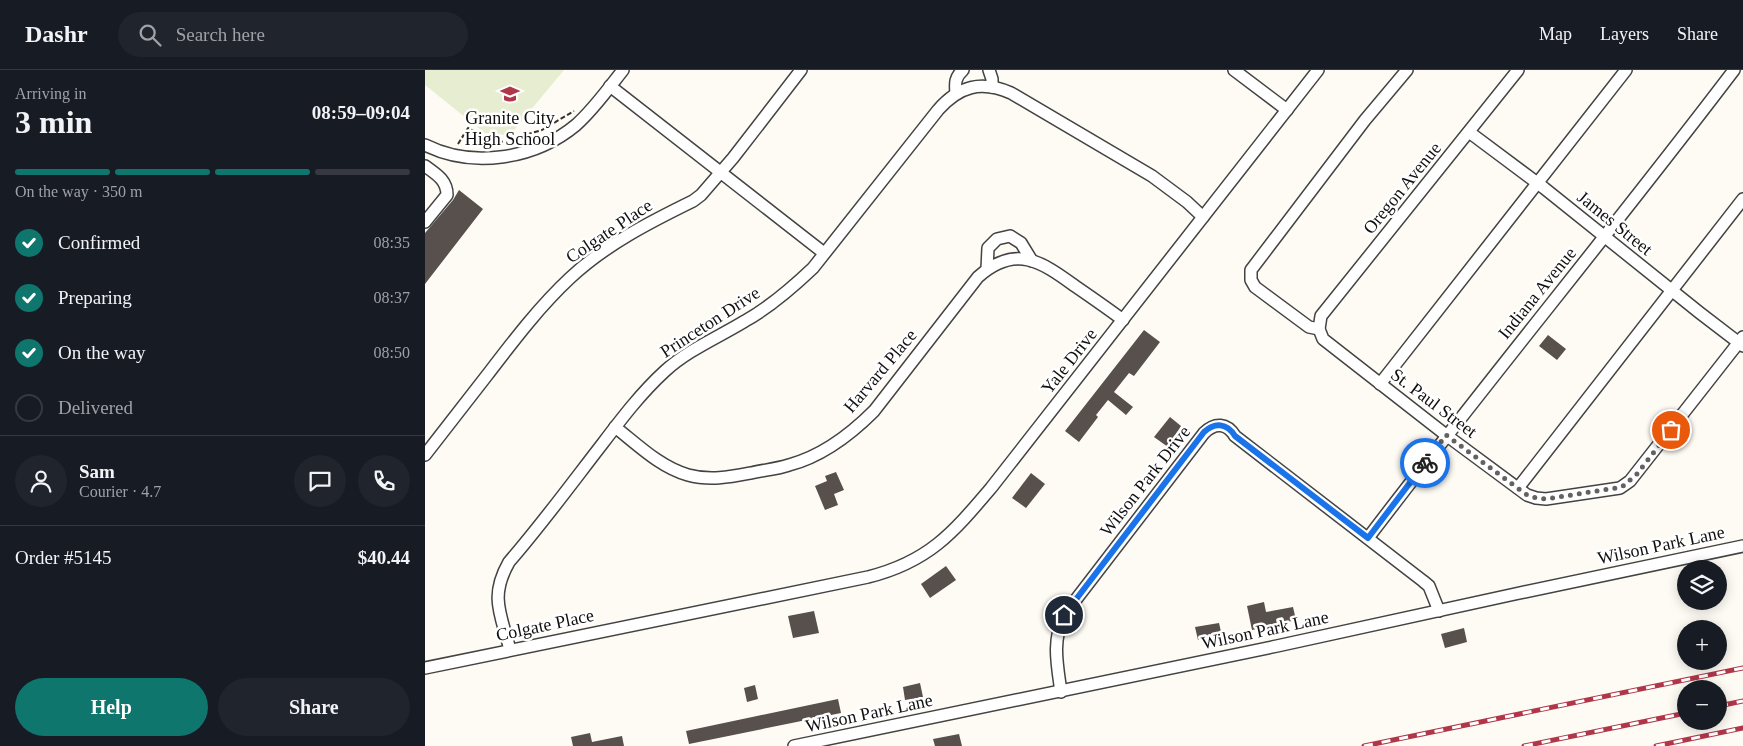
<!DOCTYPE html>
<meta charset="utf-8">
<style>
body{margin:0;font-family:Georgia,serif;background:#20242c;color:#f1f3f6;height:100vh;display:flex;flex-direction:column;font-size:19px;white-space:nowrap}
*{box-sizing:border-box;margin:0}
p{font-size:16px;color:#9ea1a6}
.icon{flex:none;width:28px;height:28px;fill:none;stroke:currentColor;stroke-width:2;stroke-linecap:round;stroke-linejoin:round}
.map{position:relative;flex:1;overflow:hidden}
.sheet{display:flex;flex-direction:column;background:#171b24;width:425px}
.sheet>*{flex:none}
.tools{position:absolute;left:1252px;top:490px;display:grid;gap:10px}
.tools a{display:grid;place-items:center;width:50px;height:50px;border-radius:50%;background:#171b24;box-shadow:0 2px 12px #0003;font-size:25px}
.pin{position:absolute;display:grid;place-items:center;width:42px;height:42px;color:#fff;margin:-21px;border:2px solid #fff;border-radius:50%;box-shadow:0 1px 5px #0007}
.courier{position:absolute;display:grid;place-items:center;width:50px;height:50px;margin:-25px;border:4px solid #1a73e8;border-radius:50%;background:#fff;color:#222;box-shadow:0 1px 6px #0007}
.summary em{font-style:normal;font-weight:700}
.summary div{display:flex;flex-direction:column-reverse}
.summary{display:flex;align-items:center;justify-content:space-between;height:85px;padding:0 15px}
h1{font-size:32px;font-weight:700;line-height:38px}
.bar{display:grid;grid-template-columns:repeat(4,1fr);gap:8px 5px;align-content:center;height:60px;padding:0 15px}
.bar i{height:6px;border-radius:4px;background:#363941}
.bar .active{background:#0f766e}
.bar p{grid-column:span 4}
.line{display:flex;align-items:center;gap:12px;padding:0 15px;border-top:1px solid #363941}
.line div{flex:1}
.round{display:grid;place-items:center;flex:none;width:52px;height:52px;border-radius:26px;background:#20242c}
ol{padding:0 15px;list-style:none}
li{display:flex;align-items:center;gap:15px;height:55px}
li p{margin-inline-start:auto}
li .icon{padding:5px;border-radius:50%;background:#0f766e;color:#fff;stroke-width:4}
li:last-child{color:#9ea1a6}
li i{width:28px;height:28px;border:2px solid #363941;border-radius:50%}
.action{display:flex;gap:10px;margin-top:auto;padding:10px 15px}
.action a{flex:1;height:58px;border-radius:30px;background:#0f766e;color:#fff;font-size:20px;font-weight:700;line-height:58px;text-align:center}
.action a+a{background:#20242c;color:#f1f3f6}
header{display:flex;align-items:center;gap:30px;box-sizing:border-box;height:70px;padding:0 25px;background:#171b24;border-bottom:1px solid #363941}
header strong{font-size:24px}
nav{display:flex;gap:28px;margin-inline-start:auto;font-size:18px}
.search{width:350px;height:45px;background:#20242c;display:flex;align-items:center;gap:12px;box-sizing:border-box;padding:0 18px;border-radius:28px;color:#9ea1a6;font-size:19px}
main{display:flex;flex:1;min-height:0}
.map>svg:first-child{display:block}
.pitch{fill:#e7edd1}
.building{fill:#57504d}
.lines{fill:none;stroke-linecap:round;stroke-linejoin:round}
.minor-casing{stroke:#434343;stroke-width:14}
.path{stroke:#323232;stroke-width:2;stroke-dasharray:5 2.5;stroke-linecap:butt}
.minor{stroke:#fff;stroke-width:11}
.rail-casing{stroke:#b0374a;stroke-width:5}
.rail{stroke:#fff;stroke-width:3;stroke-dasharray:9;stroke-linecap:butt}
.done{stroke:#636260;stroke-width:5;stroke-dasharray:0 9}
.route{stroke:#1a73e8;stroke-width:6}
.labels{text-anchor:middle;stroke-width:5;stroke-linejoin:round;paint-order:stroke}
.poi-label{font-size:18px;fill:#101010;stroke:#fff}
.street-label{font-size:18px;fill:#101010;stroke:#fff}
</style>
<header>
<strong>Dashr</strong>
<div class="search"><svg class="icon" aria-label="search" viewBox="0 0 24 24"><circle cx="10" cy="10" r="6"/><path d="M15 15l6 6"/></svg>Search here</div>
<nav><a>Map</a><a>Layers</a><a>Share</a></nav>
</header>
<main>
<section class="sheet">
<div class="summary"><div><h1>3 min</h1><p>Arriving in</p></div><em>08:59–09:04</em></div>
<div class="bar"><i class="active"></i><i class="active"></i><i class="active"></i><i></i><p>On the way · 350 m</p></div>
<ol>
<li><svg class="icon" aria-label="check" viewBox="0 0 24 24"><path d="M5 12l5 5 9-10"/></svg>Confirmed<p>08:35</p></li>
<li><svg class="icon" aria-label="check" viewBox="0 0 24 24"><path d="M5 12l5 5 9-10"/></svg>Preparing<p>08:37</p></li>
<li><svg class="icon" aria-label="check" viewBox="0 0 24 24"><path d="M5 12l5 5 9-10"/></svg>On the way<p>08:50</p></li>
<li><i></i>Delivered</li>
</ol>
<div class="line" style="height:90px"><a class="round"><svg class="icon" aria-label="person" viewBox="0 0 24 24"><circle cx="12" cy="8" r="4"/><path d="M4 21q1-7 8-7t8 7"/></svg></a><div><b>Sam</b><p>Courier · 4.7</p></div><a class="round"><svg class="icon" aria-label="chat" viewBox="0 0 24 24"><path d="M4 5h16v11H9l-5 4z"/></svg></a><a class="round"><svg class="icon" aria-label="phone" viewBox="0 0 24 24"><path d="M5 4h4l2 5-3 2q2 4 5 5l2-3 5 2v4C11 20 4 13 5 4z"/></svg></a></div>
<div class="line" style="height:65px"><div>Order #5145</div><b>$40.44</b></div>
<div class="action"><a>Help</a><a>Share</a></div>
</section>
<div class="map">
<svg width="1318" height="676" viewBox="0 0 1318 676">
<rect width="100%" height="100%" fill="#fefbf4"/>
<!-- pitch -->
<polygon class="pitch" points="0,0 139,0 85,65 61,64 0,15"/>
<!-- building -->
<g class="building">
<polygon points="34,120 58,139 0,214 0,163 28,130"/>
<polygon points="719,260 735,272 709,306 704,303 689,322 708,337 701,345 683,330 671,345 673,347 654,372 640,361"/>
<polygon points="1123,265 1141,279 1132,290 1114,276"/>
<polygon points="745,347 756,356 743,377 729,367"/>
<polygon points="411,402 419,420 409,424 413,435 400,440 390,416 402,411 400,406"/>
<polygon points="606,403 620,414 601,438 587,428"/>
<polygon points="521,496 531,510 505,528 496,514"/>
<polygon points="839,532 841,542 868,537 871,550 827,560 822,536"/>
<polygon points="389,541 394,563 368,568 363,546"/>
<polygon points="794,553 797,566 773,570 770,557"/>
<polygon points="1039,558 1042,572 1020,578 1016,564"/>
<polygon points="495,613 498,627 480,630 478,617"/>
<polygon points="330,615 333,629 322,632 319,618"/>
<polygon points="413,629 416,643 264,674 261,661"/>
<polygon points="165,663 167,672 197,666 199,676 148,676 146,667"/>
<polygon points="534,664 537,676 510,676 508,669"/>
</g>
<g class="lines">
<!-- minor casing -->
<g class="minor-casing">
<g id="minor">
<polyline points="564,0 567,9 567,17"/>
<polyline points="809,0 862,40"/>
<polyline points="1093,0 896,246 894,259 898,269 1021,365 1102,425 1111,428 1121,429 1195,418 1205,411 1318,267"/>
<polyline points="185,16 399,183"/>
<path d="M531,23C530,13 530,7 538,0"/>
<polyline points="1044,62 1119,118 1275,243 1318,276"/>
<path d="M0,75C48,99 110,89 151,55C169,39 183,19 198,0"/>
<path d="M0,152L22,125C22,110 11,104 0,96"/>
<polyline points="562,199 563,178 572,169 585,166 596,173 607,191"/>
<polyline points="894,259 884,257 830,217 826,210 826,200 940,50 982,0"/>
<polyline points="955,314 1201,0"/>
<path d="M190,357C213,375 235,397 263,405C285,411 305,407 326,403C339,400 352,399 364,395C398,386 425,365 449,341L553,207C590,174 616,191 650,216C666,227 682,238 698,250"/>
<path d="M0,385C21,358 42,331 63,304C89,270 114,237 145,208C180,175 225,152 268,131L276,125L308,88L376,0"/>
<polyline points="1093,418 1318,129"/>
<path d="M943,468C1063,310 1189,158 1309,0"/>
<path d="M85,580C76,544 64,527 84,492C117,454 147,413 178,373C197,348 216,323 240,301C263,280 292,268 320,251C345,237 367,218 388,198L513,40C534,16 556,10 586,23L727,106L762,132L778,147"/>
<path d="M0,598L443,507C503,492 527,464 566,418L893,0"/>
<path d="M636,622C632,593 627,572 639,545L779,363C790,352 802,353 810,366L998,511L1004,516L1014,541"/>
<polyline points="369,676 852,576 1090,524 1318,476"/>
</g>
</g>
<!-- path -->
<polyline class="path" points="33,74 43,58 72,73 117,60 149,41"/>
<!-- minor -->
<use href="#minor" class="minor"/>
<!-- rail casing -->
<g class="rail-casing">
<g id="rail">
<polyline points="1294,636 1318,631"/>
<polyline points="939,676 1318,598"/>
<polyline points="1099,676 1261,643"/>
<polyline points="1231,676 1318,658"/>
</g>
</g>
<!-- rail -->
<use href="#rail" class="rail"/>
</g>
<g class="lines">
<!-- done -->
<polyline class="done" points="1000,393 1021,365 1102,425 1111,428 1121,429 1197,417 1212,404 1246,360"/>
<!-- route -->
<path class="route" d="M639,545L779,362C790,352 802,353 810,366L943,468L1000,393"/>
</g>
<!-- icons -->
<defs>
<g id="school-bare" transform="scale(1.5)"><path d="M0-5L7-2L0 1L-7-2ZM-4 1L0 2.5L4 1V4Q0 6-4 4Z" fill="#b0374a" stroke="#fff" stroke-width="2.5" paint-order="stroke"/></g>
</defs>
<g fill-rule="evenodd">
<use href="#school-bare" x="85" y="24"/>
</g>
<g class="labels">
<!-- poi labels -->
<g class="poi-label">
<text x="85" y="54">Granite City<tspan x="85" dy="21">High School</tspan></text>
</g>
<!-- street labels -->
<g class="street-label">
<text transform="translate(977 118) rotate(-51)" y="6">Oregon Avenue</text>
<text transform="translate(1190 153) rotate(39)" y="6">James Street</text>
<text transform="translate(184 161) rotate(-34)" y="6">Colgate Place</text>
<text transform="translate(1112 223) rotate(-51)" y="6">Indiana Avenue</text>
<text transform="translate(285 252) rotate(-33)" y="6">Princeton Drive</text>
<text transform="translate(644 291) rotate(-52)" y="6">Yale Drive</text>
<text transform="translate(455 301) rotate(-50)" y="6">Harvard Place</text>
<text transform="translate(1009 333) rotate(37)" y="6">St. Paul Street</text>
<text transform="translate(720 411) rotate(-52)" y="6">Wilson Park Drive</text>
<text transform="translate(1236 475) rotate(-12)" y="6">Wilson Park Lane</text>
<text transform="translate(120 555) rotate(-12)" y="6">Colgate Place</text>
<text transform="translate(840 560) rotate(-12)" y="6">Wilson Park Lane</text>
<text transform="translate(444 643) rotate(-12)" y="6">Wilson Park Lane</text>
</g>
</g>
</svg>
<div class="tools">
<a><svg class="icon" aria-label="layers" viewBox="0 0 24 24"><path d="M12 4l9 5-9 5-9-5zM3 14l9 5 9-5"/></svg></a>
<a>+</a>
<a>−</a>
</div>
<div class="pin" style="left:1246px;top:360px;background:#ea580c"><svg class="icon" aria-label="bag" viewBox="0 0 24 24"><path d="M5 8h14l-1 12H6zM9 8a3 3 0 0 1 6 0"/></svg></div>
<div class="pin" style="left:639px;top:545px;background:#1f2937"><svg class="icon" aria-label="home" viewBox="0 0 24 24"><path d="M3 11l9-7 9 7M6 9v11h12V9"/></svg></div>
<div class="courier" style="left:1000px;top:393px"><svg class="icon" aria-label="bike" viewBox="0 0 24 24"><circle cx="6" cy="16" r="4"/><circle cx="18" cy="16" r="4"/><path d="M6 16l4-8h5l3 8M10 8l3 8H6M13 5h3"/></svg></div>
</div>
</main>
